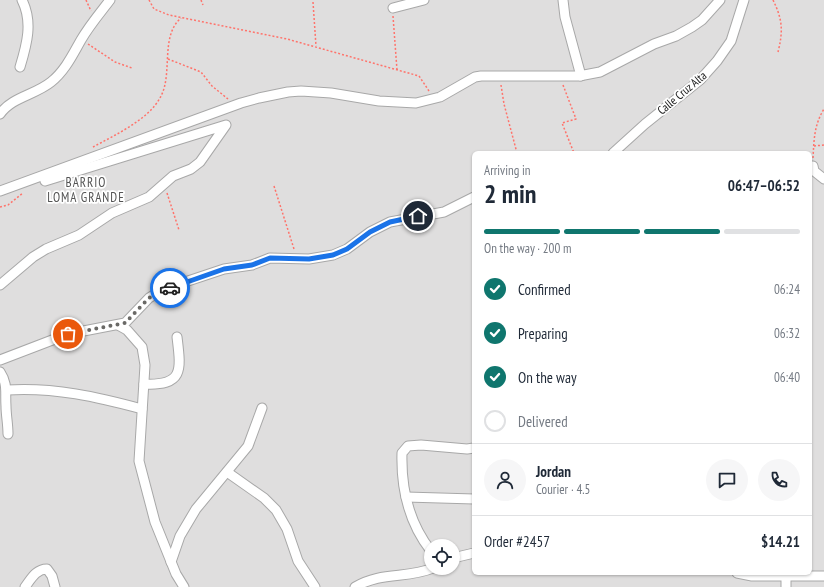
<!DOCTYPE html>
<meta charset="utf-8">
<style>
body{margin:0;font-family:"PT Sans Narrow",sans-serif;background:#f6f6f7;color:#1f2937;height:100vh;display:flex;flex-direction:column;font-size:15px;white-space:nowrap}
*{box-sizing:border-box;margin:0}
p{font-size:13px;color:#747a83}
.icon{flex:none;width:22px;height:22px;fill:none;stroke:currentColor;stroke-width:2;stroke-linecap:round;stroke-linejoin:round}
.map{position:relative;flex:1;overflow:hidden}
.panel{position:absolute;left:472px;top:151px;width:340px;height:424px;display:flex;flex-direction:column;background:#fff;border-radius:6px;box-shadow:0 1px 3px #0004}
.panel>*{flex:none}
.buttons{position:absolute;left:424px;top:539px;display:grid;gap:8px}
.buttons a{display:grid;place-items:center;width:36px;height:36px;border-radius:50%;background:#fff;box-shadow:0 1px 3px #0004;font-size:20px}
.pin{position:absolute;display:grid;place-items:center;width:34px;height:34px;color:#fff;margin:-17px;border:2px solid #fff;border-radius:50%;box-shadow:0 1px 4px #0007}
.courier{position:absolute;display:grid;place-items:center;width:40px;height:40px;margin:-20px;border:3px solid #1a73e8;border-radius:50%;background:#fff;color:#222;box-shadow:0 1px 5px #0007}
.head em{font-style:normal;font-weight:700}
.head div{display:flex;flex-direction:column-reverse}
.head{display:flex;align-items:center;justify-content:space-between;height:68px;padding:0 12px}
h1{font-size:26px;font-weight:700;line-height:30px}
.bar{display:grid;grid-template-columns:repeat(4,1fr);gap:6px 4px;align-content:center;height:48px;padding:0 12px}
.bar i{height:5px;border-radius:3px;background:#e0e1e3}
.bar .on{background:#0f766e}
.bar p{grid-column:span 4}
.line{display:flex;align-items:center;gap:10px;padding:0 12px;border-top:1px solid #e0e1e3}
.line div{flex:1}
.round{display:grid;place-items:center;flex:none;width:42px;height:42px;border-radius:21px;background:#f6f6f7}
ol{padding:0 12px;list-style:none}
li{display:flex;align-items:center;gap:12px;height:44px}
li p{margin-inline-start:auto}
li .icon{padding:4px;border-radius:50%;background:#0f766e;color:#fff;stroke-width:4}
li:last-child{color:#747a83}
li i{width:22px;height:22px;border:2px solid #e0e1e3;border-radius:50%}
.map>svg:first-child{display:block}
.residential{fill:#dfdede;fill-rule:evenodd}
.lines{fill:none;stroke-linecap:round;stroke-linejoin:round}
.minor-casing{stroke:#a8a8a8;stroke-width:11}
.path{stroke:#ff736b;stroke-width:1.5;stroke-dasharray:2 2;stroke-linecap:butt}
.minor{stroke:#fff;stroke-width:9}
.done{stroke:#6a6966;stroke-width:4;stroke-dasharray:0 7.2}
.route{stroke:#1a73e8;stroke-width:5}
.labels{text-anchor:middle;stroke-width:3.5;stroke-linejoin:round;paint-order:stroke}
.street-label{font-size:12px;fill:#212121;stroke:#fff}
.neighbourhood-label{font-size:13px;letter-spacing:1px;fill:#545454;stroke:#fff}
</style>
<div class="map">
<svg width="824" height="587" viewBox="0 0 824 587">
<rect width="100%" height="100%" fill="#f2eee7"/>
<!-- residential -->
<path class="residential" d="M0,0H824V587H0ZM474,153H810V573H474ZM431,546H453V568H431Z"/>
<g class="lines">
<!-- minor casing -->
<g class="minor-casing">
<g id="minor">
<polyline points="563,0 565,17 581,76"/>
<polyline points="393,8 424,0"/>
<path d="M20,67C27,44 33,22 22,0"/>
<path d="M0,114C12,97 35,95 51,82C65,71 73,54 81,40C89,26 100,13 110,0"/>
<polyline points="613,153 645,124 700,80 717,61 731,41 744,0"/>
<polyline points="813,166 814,171 824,179"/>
<polyline points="0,191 241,103 259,98 288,92 301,91 331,93 379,101 416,103 440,97 475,77 481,76 579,76 600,72 654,44 676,36 692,27 702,20 720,0"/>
<polyline points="0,285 33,257 46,249 79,235 112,213 149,197 173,176 191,169 200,162 226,125 45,181"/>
<polyline points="118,325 127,330 142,347 145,365 139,461 155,522 176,574 184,587"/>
<polyline points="0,360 68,334 125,323 149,298 157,293 188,281 224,269 252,265 270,258 309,259 333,255 347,249 370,232 390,222 444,212 474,197"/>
<path d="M0,372C8,384 5,392 6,406C6,415 8,424 8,434"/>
<path d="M144,384C184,386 181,370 177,337"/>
<path d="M7,390C54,387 98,397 142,409"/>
<polyline points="227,472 264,498 276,510 287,529 298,561 315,587"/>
<polyline points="406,497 474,499"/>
<path d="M431,551C409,523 401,488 402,453L408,446L421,445L467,449L474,448"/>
<polyline points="453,558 474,553"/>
<polyline points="171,562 180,536 196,509 248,446 262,408"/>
<polyline points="737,573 752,576 824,576"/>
<path d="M25,587C31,579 36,569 47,569L52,576L55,587"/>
<path d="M355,587C382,571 407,579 433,568"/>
<polyline points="786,587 786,576"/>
</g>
</g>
<!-- path -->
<g class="path">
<polyline points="86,0 91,11"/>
<polyline points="149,0 154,9 169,15 287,39 419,76 429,91"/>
<polyline points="201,0 203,5"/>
<path d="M773,0C783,20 783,32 778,52"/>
<polyline points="313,2 316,46"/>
<polyline points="393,16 397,70"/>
<polyline points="88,44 115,62 132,68"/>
<polyline points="168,59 201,72 212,86 228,99"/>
<polyline points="501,85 504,104 517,153"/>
<polyline points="563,85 576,119 562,123 574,153"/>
<polyline points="814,146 824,145"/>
<path d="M93,147C115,135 150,119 161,96C173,73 160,36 181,18"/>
<path d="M813,158C814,140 814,125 824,109"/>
<polyline points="274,186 294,249"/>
<polyline points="167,193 179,230"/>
<polyline points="0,207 8,205 23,193"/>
</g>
<!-- minor -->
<use href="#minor" class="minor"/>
</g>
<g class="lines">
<!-- done -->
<polyline class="done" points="68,334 125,323 149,298 170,288"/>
<!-- route -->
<polyline class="route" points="170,288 224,269 252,265 270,258 309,259 333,255 347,249 370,232 390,222 418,216"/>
</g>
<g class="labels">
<!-- street labels -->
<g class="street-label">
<text transform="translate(682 93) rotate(-40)" y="4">Calle Cruz Alta</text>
</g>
<!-- neighbourhood labels -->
<g class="neighbourhood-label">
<text x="86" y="187">BARRIO<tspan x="86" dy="15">LOMA GRANDE</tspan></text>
</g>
</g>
</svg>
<div class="buttons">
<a><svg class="icon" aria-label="locate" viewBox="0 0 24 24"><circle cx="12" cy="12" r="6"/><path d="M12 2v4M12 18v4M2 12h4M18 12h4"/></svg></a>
</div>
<div class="pin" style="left:68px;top:334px;background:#ea580c"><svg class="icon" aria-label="bag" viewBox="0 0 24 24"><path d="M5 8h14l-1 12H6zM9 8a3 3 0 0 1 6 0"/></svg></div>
<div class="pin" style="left:418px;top:216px;background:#1f2937"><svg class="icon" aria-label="home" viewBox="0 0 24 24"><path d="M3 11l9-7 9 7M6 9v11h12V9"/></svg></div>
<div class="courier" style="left:170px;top:288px"><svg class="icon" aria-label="car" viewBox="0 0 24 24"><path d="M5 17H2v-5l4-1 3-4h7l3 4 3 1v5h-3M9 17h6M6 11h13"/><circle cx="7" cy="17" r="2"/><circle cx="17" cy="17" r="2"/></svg></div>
<section class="panel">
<div class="head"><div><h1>2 min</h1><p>Arriving in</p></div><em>06:47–06:52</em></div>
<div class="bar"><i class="on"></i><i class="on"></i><i class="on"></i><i></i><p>On the way · 200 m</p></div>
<ol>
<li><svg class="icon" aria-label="check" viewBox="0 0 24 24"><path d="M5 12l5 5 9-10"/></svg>Confirmed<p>06:24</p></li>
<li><svg class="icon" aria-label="check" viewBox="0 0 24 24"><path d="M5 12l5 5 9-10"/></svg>Preparing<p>06:32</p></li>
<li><svg class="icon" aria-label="check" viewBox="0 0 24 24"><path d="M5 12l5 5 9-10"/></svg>On the way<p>06:40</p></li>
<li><i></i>Delivered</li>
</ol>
<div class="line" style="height:72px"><a class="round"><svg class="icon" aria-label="person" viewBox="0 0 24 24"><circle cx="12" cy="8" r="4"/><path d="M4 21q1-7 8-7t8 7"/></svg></a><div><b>Jordan</b><p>Courier · 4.5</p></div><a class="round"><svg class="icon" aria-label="chat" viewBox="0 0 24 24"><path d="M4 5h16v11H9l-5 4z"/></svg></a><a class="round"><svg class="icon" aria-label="phone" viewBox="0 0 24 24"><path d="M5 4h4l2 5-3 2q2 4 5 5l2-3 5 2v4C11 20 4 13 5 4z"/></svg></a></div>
<div class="line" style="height:52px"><div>Order #2457</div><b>$14.21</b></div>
</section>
</div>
